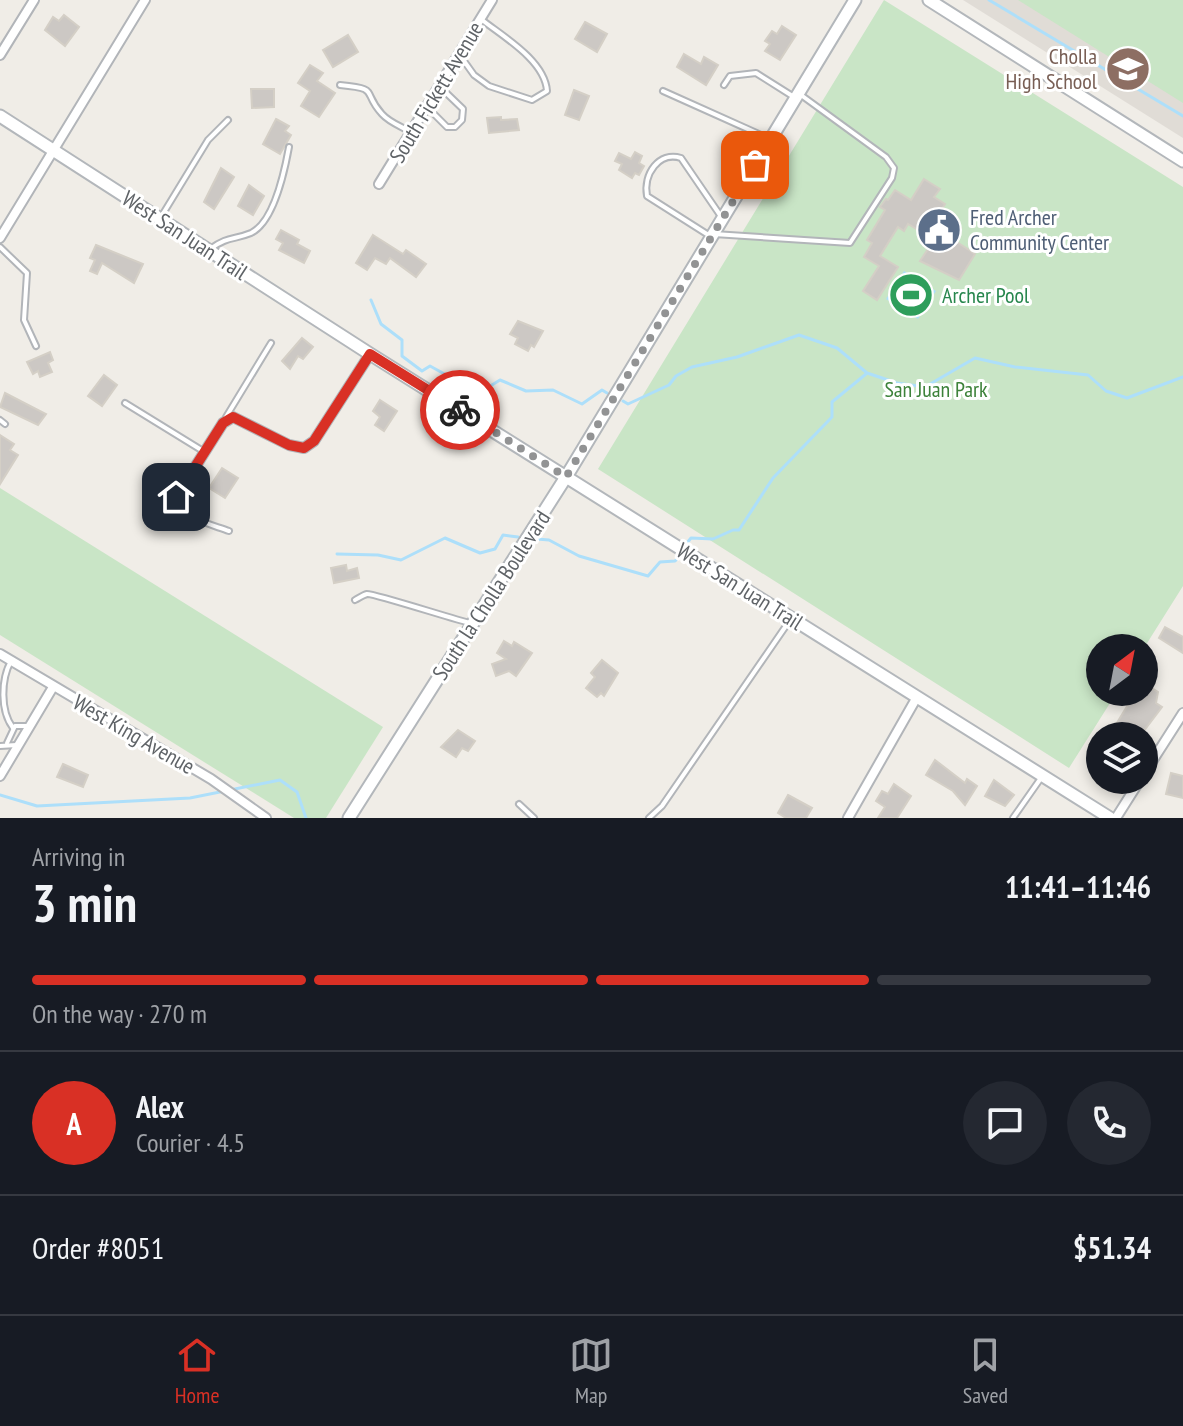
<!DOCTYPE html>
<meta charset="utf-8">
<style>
body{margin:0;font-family:"PT Sans Narrow",sans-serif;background:#242831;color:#f1f3f6;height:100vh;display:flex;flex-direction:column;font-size:30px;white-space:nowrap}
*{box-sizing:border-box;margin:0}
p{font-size:26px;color:#9ea1a6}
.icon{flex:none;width:44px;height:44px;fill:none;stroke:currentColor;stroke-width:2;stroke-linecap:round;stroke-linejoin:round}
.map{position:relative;height:818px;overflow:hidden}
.side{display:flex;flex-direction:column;background:#171b24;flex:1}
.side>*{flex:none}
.needle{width:52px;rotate:32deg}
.fabs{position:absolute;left:1086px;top:634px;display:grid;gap:16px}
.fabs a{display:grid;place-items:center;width:72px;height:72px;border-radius:50%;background:#171b24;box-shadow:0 4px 12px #0003;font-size:40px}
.pin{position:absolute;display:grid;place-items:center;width:68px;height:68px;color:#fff;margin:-34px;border-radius:16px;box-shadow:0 4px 12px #0006}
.courier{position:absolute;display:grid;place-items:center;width:80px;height:80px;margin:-40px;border:6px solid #d93025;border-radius:50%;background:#fff;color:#222;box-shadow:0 2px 10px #0007}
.overview em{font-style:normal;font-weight:700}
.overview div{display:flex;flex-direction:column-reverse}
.overview{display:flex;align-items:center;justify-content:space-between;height:136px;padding:0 32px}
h1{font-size:52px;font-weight:700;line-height:60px}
.bar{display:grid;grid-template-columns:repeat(4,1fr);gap:12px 8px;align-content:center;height:96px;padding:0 32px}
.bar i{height:10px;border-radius:6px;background:#363941}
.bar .current{background:#d93025}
.bar p{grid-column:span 4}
.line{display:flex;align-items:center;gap:20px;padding:0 32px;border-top:2px solid #363941}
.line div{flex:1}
.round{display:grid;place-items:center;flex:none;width:84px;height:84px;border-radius:42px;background:#242831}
.tabs{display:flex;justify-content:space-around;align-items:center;height:112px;border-top:2px solid #363941;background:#171b24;font-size:22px;color:#9ea1a6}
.tabs a{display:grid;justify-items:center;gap:4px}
.tabs .current{color:#d93025}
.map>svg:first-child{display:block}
.education{fill:#e0dcd6}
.green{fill:#c9e5c6}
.water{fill:#addffa}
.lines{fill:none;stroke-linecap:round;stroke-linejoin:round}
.stream{stroke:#addffa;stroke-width:3}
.building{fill:#ccc8c4;stroke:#d4cfc6;stroke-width:2}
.lane-casing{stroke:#b2b5b9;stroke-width:8}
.street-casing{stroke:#b2b5b9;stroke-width:12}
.secondary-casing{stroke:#b3b7bb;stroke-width:15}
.lane{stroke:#fff;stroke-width:4}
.street{stroke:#fff;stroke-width:8}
.secondary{stroke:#fff;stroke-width:11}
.done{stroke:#929394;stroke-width:8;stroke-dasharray:0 14.4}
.route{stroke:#d93025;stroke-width:10}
.labels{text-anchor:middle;stroke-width:6;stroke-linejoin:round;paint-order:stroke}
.education-label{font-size:22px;fill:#785e54;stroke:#fff;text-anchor:end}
.street-label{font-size:22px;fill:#5f6367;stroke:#fff}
.service-label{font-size:22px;fill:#4e5e75;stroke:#fff;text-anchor:start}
.leisure-label{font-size:22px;fill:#27864d;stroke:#fff;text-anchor:start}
.park-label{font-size:22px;fill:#3d823a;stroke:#fff}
</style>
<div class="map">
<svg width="1183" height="818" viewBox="0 0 1183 818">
<rect width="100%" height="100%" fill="#f0ede7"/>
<!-- education -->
<polygon class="education" points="963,0 1183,0 1183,138"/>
<!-- green -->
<g class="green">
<polygon points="884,0 1183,187 1183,586 1144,648 1100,648 1100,692 1117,692 1069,768 598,469"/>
<polygon points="1018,0 1183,0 1183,103"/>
<polygon points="0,488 383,727 326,818 294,818 0,635"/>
</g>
<!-- water -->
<polygon class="water" points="904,271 936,291 918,319 886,299"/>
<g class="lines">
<!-- stream -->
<g class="stream">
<polyline points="989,0 1183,116"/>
<polyline points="371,300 381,324 402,340 402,356 422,371 430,366 459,382 487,388 500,380 526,391 553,390 582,404 602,390 607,393"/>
<polyline points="623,401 628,404 669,385 676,376 692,367 737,357 799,335 837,348 867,373 897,383 925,387 975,358 1015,367 1088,375 1106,391 1127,398 1183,377"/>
<polyline points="537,539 549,540 579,556 648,576 660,562 675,561 678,558"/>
<polyline points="687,543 691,538 713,539 733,530 739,530 773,478 832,417 832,402 866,374"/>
<polyline points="337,554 378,555 401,560 445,538 480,553 495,549 503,535 518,537"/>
<polyline points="0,795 37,806 190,798 280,780 297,792 306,818"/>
</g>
</g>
<!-- building -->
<g class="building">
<polygon points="64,15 79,27 65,46 45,30 53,17 59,21"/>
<polygon points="585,22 607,34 597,52 575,39"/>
<polygon points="782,26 796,35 780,60 765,51 770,44 765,41 772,31 777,34"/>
<polygon points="348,35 358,52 333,67 323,50"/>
<polygon points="684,54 701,64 704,57 718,65 706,85 677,67"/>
<polygon points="310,65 323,73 317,81 335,93 319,117 301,106 310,91 298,83"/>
<polygon points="251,89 274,89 274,107 252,108"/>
<polygon points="574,90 589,96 579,120 565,115"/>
<polygon points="501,117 501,120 517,119 519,130 489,133 487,118"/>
<polygon points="276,119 289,126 285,131 291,135 280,154 263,144"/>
<polygon points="635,152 642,156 639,163 644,166 639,175 635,173 632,178 619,170 622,164 615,161 619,153 631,159"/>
<polygon points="221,168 234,177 214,209 204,202"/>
<polygon points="924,179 940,189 934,197 945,204 939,214 961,228 954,240 975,254 959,280 920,261 934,240 908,224 904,231 898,227 880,256 898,267 877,300 863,291 879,266 864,257 872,243 867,240 885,210 880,207 886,199 888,200 895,190 911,200"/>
<polygon points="249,185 264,196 253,215 238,206"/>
<polygon points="281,230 299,240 297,244 310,251 304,263 279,250 283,243 276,239"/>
<polygon points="373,235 403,254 406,250 426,264 416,277 390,258 386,264 375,258 367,270 356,263"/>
<polygon points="96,245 143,264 134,283 102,263 97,274 90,271 95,260 90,258"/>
<polygon points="518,321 543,331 534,347 531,345 528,351 515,344 518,338 510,334"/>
<polygon points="302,338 313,347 303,359 298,356 290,369 282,361"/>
<polygon points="50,352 53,360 48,363 52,372 40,377 38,371 33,374 27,362"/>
<polygon points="104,375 117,385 102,406 88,396"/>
<polygon points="5,393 46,414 38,425 0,407"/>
<polygon points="380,400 397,411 384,431 375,425 380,417 373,411"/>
<polygon points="0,435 14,444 10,450 18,455 0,484"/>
<polygon points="222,468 238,478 225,498 209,488"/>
<polygon points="346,565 347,571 357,568 359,578 334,583 331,568"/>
<polygon points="1165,627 1183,637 1183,653 1159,638"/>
<polygon points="504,641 512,646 514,642 532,653 516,676 509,671 496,676 492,664 506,659 497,653"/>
<polygon points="602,660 618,673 604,696 601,693 597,697 586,688 595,677 591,673"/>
<polygon points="1144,683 1158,692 1156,703 1162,707 1140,736 1109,736 1129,703 1125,701 1131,692 1144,692"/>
<polygon points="458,730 475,741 468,751 462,748 456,757 441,747"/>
<polygon points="935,760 965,783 967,779 977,786 965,805 953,791 926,775"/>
<polygon points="63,764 88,775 83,787 57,777"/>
<polygon points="1171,773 1183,776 1183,798 1166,794"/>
<polygon points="994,780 1014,795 1005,806 985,796"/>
<polygon points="894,784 911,796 897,818 878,818 885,807 876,801 882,791 888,794"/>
<polygon points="788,795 812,808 806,818 786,818 778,813"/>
</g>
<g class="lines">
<!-- lane casing -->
<g class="lane-casing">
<g id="lane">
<path d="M459,54L474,75L489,86L532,100L547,91C545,61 504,37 482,20"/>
<path d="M340,85C381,89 361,91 382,114C389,122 400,126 409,131"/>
<polyline points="724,85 730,76 756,73 794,97"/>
<polyline points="663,91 770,139"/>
<polyline points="428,108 447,127 455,127 462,120 463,109 439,86"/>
<polyline points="161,217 208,140 228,120"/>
<polyline points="714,234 850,243 892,178 894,168 886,157 801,95"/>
<path d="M710,236L647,196C643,174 659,151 681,158L720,215"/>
<polyline points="0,247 27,273 24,320 36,346"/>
<path d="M210,249C228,236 234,240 251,233C274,222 285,169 289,147"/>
<polyline points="125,403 203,451"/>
<polyline points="226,417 271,343"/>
<polyline points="0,420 5,424"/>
<path d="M176,497C186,520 207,523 229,531"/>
<path d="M355,600C359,598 363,595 367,594C373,593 456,620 470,623"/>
<path d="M11,661C1,679 0,711 13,728"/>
<polyline points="7,743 15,726 27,726"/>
<polyline points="0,746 17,745"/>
<polyline points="519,804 534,818"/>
<polyline points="649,818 662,806 790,620"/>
<polyline points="1013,818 1041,778"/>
</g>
</g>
<!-- street casing -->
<g class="street-casing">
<g id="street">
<polyline points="0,55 34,0"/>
<polyline points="379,184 492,0"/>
<polyline points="0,238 145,0"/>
<polyline points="176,497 223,423 233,417 289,445 304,448 314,441 370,354"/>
<polyline points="0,654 211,779 266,818"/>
<polyline points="1144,774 1183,713"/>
<polyline points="0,776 53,687"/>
<polyline points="848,818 917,697"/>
<polyline points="1116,818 1140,780"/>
</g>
</g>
<!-- secondary casing -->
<g class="secondary-casing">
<g id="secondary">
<polyline points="929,0 1183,161"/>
<polyline points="0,116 370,354 1110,818"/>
<polyline points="349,818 566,477 855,0"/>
</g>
</g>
<!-- lane -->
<use href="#lane" class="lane"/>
<!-- street -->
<use href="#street" class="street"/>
<!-- secondary -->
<use href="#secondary" class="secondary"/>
</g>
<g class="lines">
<!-- done -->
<polyline class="done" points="460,410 566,477 755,165"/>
<!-- route -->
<polyline class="route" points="176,497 223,423 233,417 289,445 304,448 314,441 370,354 460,410"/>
</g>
<!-- icons -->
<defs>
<g id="school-disc" transform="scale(2.3)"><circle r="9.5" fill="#8d6e63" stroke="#fff"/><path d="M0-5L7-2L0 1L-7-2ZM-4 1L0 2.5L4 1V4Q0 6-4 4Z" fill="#fff"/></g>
<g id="civic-disc" transform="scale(2.3)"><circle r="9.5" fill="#5c6f8a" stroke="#fff"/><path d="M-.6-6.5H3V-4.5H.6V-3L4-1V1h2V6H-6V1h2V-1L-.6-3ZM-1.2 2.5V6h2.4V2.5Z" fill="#fff"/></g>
<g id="stadium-disc" transform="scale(2.3)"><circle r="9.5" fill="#2e9e5b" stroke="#fff"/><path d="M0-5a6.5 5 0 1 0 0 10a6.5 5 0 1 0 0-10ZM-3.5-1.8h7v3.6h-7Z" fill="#fff"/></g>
</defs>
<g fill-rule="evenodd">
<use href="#school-disc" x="1128" y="69"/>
<use href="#civic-disc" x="939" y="230"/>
<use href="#stadium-disc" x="911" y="295"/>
</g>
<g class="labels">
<!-- education labels -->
<g class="education-label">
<text x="1097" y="64">Cholla<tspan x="1097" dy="25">High School</tspan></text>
</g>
<!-- street labels -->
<g class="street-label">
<text transform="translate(436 92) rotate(-59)" y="8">South Fickett Avenue</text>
<text transform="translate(185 235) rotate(33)" y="8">West San Juan Trail</text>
<text transform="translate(740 586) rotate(32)" y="8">West San Juan Trail</text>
<text transform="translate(491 595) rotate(-57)" y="8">South la Cholla Boulevard</text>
<text transform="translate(134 734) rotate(30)" y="8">West King Avenue</text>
</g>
<!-- service labels -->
<g class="service-label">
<text x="970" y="225">Fred Archer<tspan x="970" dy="25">Community Center</tspan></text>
</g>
<!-- leisure labels -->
<g class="leisure-label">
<text x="942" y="303">Archer Pool</text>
</g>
<!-- park labels -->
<g class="park-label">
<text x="936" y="397">San Juan Park</text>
</g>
</g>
</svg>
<div class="fabs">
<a><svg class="needle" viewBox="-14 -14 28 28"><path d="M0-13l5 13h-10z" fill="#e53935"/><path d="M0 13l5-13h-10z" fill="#9ea1a6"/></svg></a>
<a><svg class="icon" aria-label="layers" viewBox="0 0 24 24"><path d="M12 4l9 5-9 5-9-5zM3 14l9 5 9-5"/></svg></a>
</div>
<div class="pin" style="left:755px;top:165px;background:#ea580c"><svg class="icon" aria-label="bag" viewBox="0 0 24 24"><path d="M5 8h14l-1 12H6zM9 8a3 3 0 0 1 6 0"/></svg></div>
<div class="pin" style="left:176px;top:497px;background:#1f2937"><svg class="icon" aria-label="home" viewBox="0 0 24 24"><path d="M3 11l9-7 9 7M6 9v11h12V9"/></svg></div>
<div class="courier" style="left:460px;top:410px"><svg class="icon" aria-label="bike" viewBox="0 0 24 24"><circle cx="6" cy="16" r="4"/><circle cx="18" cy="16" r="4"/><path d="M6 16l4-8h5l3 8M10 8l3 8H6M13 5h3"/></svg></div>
</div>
<section class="side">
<div class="overview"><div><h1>3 min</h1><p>Arriving in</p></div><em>11:41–11:46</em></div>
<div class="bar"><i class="current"></i><i class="current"></i><i class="current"></i><i></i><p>On the way · 270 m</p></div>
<div class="line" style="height:144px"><b class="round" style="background:#d93025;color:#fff">A</b><div><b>Alex</b><p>Courier · 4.5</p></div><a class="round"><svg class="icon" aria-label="chat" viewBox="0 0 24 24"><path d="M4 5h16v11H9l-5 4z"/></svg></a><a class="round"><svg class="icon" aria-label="phone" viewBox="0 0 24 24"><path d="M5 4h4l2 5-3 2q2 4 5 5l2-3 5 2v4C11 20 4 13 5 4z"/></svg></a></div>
<div class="line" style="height:104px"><div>Order #8051</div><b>$51.34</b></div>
</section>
<nav class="tabs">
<a class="current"><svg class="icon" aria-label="home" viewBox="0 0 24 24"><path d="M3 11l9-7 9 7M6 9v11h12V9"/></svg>Home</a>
<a><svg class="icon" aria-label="map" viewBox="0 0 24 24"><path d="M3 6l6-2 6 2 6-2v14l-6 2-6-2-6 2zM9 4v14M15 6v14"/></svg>Map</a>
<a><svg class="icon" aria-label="saved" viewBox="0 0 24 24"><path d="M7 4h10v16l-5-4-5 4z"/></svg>Saved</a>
</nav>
